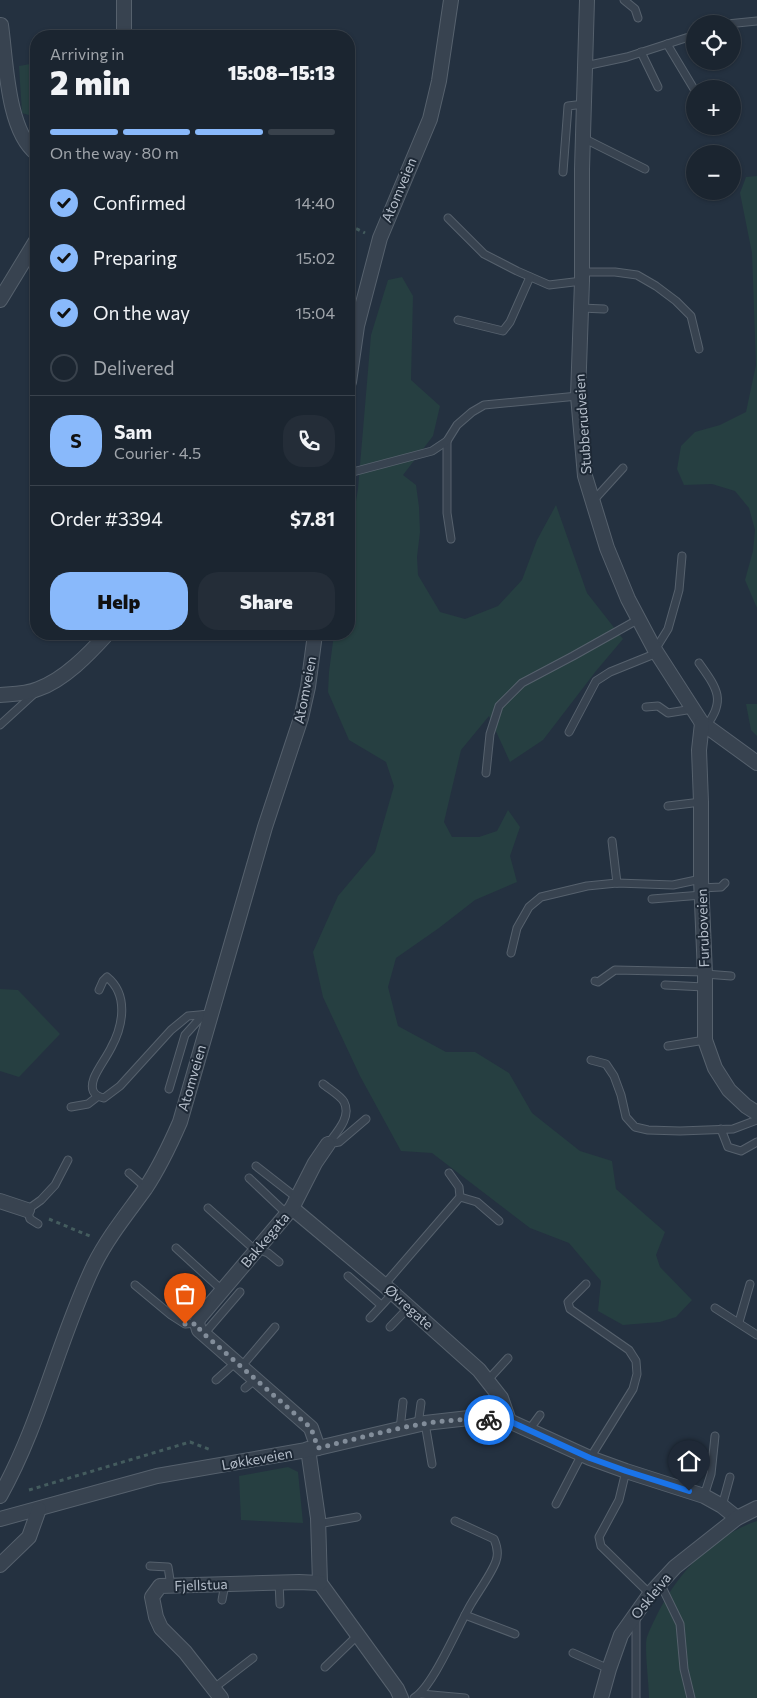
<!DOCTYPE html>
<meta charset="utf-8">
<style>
body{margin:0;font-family:Commissioner,sans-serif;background:#242d38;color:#f1f3f6;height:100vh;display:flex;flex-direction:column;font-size:19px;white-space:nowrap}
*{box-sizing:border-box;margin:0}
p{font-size:16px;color:#a0a5ab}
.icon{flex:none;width:28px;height:28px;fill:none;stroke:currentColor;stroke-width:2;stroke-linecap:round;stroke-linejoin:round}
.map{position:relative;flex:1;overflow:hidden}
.panel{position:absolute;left:30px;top:30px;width:325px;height:610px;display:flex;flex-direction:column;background:#1b2530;border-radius:20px;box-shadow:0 1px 4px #0004,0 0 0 1px #39424c}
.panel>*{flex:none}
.fabs{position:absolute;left:686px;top:15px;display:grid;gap:10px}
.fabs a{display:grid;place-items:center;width:55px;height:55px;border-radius:50%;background:#1b2530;box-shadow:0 1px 4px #0004,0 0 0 1px #39424c;font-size:25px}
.pin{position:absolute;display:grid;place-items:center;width:42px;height:42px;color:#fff;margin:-51px -21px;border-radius:50% 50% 50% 0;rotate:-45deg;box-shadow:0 0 5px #0007}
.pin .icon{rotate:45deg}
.courier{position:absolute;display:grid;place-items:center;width:50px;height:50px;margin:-25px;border:4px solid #1a73e8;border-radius:50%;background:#fff;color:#222;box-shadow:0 1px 6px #0007}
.summary em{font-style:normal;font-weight:800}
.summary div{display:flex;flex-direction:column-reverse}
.summary{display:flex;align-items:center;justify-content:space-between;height:85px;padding:0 20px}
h1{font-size:32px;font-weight:800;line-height:38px}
.bar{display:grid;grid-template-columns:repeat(4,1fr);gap:8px 5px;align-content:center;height:60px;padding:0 20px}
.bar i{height:6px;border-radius:4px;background:#39424c}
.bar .selected{background:#89b9fb}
.bar p{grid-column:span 4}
.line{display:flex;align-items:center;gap:12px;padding:0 20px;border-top:1px solid #39424c}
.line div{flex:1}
.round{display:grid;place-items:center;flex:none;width:52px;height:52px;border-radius:20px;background:#242d38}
ol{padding:0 20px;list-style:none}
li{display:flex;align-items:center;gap:15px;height:55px}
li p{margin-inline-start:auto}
li .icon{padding:5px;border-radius:50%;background:#89b9fb;color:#111;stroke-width:4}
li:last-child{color:#a0a5ab}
li i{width:28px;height:28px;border:2px solid #39424c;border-radius:50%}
.cta{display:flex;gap:10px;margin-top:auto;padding:10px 20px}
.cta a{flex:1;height:58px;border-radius:20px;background:#89b9fb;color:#111;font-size:20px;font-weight:800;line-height:58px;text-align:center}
.cta a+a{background:#242d38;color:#f1f3f6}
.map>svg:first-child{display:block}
.green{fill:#263f41}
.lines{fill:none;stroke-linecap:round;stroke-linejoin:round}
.service-casing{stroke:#56616d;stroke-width:9}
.minor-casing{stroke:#56616d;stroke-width:16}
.path{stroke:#445c5e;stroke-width:3;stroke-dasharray:4 4;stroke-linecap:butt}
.service{stroke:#384350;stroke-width:7}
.minor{stroke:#384350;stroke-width:14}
.done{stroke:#828d9a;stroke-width:5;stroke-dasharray:0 9}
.route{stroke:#1a73e8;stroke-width:6}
.labels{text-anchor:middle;stroke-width:4;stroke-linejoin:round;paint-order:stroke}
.street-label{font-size:14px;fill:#b5beca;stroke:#1d2835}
</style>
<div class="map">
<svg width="757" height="1698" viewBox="0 0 757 1698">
<rect width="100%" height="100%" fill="#243140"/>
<!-- green -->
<g class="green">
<polygon points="36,63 36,117 22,113 19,66"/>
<polygon points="757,176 757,608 745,580 753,551 755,530 749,508 735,491 712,484 684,485 677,469 681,446 695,432 720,425 746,412 756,365 752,253 740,193 746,177"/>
<polygon points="402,277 413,296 411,380 440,406 433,436 403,475 416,485 419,507 420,532 417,557 418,575 440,612 465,619 498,606 522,580 537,540 556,505 587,593 623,639 596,671 543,740 510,762 489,716 461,750 444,822 452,837 479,837 497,831 508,810 520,827 510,856 517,882 475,900 439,928 396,958 388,987 398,1026 446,1052 475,1052 509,1073 532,1113 580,1151 612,1161 616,1189 665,1232 656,1255 660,1267 692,1300 676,1317 660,1322 623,1325 598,1311 601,1281 569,1243 530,1228 432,1153 401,1151 360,1076 323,997 313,952 338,896 375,852 394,786 386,762 349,740 328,692 329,672 334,634 349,634 349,543 358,489 371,335 388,280"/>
<polygon points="746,704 757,704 757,736 751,730"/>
<polygon points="0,989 18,990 60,1034 19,1077 0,1071"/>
<polygon points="288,1467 298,1472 303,1523 241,1520 239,1476"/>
<path d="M757,1521V1698H649C649,1685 644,1646 647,1637C649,1631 652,1625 655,1619C676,1575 710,1537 757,1521Z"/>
</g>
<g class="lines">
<!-- service casing -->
<g class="service-casing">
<g id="service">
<polyline points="624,0 635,9 638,18"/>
<polyline points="727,24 757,21"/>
<polyline points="667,44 694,89"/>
<polyline points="641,52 658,87"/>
<polyline points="585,66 627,57 695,35"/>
<polyline points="583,138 645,169"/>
<polyline points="563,172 568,106 584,104"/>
<polyline points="448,218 484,254 517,271 549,285 582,281"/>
<polyline points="582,272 615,272 637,275 656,286 676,301 691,316 699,349"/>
<polyline points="581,308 604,309"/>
<polyline points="458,320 503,331 510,322 530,277"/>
<polyline points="447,441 447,513 451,539"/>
<polyline points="349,473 432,451 447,441 457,425 472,412 484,405 578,396"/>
<polyline points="593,501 623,468"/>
<polyline points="655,650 668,629 679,590 682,556"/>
<path d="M699,663C716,687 727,700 706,726"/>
<polyline points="646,707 658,706 668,713 693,709"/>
<polyline points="0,725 35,693"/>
<polyline points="569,732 596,681 610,672 657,653"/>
<polyline points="486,773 490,734 499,706 522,683 573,656 639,619"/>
<polyline points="668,806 701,802"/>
<polyline points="612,841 617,883"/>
<polyline points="701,888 721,887 725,883"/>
<polyline points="652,899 702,895"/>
<polyline points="511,953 517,928 529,907 541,897 587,886 617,883 673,885 701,879"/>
<polyline points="705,974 731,976"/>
<polyline points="595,981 598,982 615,970 705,972"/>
<polyline points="665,985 704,987"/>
<path d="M99,990L103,981L107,977C129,995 123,1026 111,1048C106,1058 98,1068 94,1078C90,1089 93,1096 104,1098L120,1086L171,1030L188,1016L210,1014"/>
<polyline points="668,1046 705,1040"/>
<polyline points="591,1060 606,1064 614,1076 621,1095 626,1117 635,1127 648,1130 680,1131 733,1129 757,1120"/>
<path d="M323,1084C329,1089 341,1096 344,1102C352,1117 336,1133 328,1144"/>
<polyline points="169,1089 185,1035 203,1015"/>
<polyline points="71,1107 88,1104 97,1097"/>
<polyline points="721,1129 728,1147 741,1151 757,1142"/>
<polyline points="328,1144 339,1142 366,1119"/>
<polyline points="256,1166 297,1198"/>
<polyline points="129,1173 146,1188"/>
<polyline points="249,1178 287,1214"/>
<polyline points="460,1197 477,1202 499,1221"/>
<polyline points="208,1208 256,1251"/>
<polyline points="38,1224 30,1219 27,1210 41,1200 55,1185 68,1160"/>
<polyline points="176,1248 223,1291"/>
<polyline points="257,1249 268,1253 279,1262"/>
<polyline points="348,1276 381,1305"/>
<polyline points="586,1284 568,1302 570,1309 629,1350 636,1361 637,1374 633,1389 590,1458"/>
<polyline points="135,1285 171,1315 185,1324 197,1323"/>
<polyline points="384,1285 460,1197 459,1187 449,1173"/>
<polyline points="715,1308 757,1335"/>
<polyline points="370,1318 393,1293"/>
<polyline points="739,1322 750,1284"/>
<polyline points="390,1327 409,1307"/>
<polyline points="204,1334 240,1292"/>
<polyline points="241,1367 275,1327"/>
<polyline points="216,1380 236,1362"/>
<polyline points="487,1381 508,1358"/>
<polyline points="245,1388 256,1379"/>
<polyline points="425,1423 432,1464"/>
<polyline points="418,1425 421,1403"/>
<polyline points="400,1429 403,1402"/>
<polyline points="529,1430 540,1415"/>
<polyline points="626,1471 619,1500 599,1537 601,1546 650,1594"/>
<polyline points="704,1496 711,1474 715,1436"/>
<polyline points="556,1504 582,1454"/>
<polyline points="722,1506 730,1477"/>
<polyline points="318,1524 357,1517"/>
<polyline points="150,1566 168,1567 171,1586"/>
<polyline points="279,1582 280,1604"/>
<polyline points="660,1583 680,1624 684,1669 691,1698"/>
<polyline points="222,1600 225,1584"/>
<polyline points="465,1615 515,1634"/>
<polyline points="573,1653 609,1669"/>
<polyline points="325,1667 358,1635"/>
<polyline points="214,1688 253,1658"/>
<polyline points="421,1694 465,1698"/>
<path d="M414,1698C433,1687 458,1626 471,1604C478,1592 492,1573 496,1561C499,1553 497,1546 494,1539L455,1521"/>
<polyline points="636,1698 636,1616"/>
</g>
</g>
<!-- minor casing -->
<g class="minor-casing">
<g id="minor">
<polyline points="124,0 124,36"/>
<polyline points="587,0 582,169 582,281 578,396 585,476 607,548 628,599 655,650 702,723 757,763"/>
<path d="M1,25C6,60 7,130 36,153"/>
<polyline points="0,300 36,241"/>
<polyline points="349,382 357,326 380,238 430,119 439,81 451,0"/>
<path d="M0,695C12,694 27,694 38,689C64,680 89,654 107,634"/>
<polyline points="702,723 699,750 701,802 701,879 705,974 705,1040 715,1068 729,1090 746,1106 757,1113"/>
<polyline points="0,1201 27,1210"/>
<polyline points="292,1208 384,1285 479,1370 501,1398 509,1421"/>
<polyline points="318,1448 311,1428 199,1330 197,1323 199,1318 292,1208 315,1163 328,1144"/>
<polyline points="308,1449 318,1518 320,1583 397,1689 401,1698"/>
<path d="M0,1496C41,1423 58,1340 94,1265C108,1237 127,1214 145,1189C159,1168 170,1145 180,1122L265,827L301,718L308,687L315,634"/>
<polyline points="0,1519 157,1476 318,1448 425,1423 469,1418 509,1421 590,1458 626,1471 704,1496 722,1506 737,1518"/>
<polyline points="0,1565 29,1537 39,1509"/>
<polyline points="221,1698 185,1652 161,1628 156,1617 152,1597 160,1586 299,1582 320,1583"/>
<polyline points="601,1698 609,1669 621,1635 650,1594 675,1567 737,1518 757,1508"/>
</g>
</g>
<!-- path -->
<g class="path">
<polyline points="349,225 365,233"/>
<polyline points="49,1219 92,1237"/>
<polyline points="29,1490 190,1442 211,1450"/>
</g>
<!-- service -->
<use href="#service" class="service"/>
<!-- minor -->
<use href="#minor" class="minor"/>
</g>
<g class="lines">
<!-- done -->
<path class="done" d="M185,1324H197L200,1330L204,1334L311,1428L318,1448C374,1435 431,1416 489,1420"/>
<!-- route -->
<polyline class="route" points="489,1420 509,1421 590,1458 626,1471 689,1491"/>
</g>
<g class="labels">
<!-- street labels -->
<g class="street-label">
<text transform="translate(399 190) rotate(-67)" y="5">Atomveien</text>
<text transform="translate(583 424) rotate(-94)" y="5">Stubberudveien</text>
<text transform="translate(305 690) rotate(-79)" y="5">Atomveien</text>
<text transform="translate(703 928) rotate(-92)" y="5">Furuboveien</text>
<text transform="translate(192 1078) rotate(-74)" y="5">Atomveien</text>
<text transform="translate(265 1240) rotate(-50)" y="5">Bakkegata</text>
<text transform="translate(409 1307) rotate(42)" y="5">Øvregate</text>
<text transform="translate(257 1459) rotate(-10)" y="5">Løkkeveien</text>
<text transform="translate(201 1585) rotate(-2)" y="5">Fjellstua</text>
<text transform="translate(651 1596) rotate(-51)" y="5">Oskleiva</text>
</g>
</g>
</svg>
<div class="fabs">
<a><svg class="icon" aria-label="locate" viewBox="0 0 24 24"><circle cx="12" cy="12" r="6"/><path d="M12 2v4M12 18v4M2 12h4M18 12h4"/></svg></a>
<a>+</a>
<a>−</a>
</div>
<div class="pin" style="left:185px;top:1324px;background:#ea580c"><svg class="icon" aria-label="bag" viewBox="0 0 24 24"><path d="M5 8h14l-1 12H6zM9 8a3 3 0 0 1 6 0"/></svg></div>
<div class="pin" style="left:689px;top:1491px;background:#1f2937"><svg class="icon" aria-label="home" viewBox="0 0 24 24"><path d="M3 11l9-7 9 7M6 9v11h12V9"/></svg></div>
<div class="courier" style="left:489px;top:1420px"><svg class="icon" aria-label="bike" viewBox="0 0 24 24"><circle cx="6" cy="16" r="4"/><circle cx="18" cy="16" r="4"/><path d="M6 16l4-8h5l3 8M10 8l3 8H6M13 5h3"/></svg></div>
<section class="panel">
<div class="summary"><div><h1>2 min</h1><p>Arriving in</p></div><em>15:08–15:13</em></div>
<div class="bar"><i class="selected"></i><i class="selected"></i><i class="selected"></i><i></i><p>On the way · 80 m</p></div>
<ol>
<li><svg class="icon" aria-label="check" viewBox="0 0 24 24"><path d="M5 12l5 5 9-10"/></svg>Confirmed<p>14:40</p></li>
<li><svg class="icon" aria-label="check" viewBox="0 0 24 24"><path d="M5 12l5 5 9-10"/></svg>Preparing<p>15:02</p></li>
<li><svg class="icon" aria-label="check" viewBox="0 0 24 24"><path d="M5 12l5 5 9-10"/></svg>On the way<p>15:04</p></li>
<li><i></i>Delivered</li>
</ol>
<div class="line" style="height:90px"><b class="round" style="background:#89b9fb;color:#111">S</b><div><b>Sam</b><p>Courier · 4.5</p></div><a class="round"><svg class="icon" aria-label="phone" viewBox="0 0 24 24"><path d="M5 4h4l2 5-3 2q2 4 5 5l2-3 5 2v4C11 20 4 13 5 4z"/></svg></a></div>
<div class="line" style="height:65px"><div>Order #3394</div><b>$7.81</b></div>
<div class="cta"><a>Help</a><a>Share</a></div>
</section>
</div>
